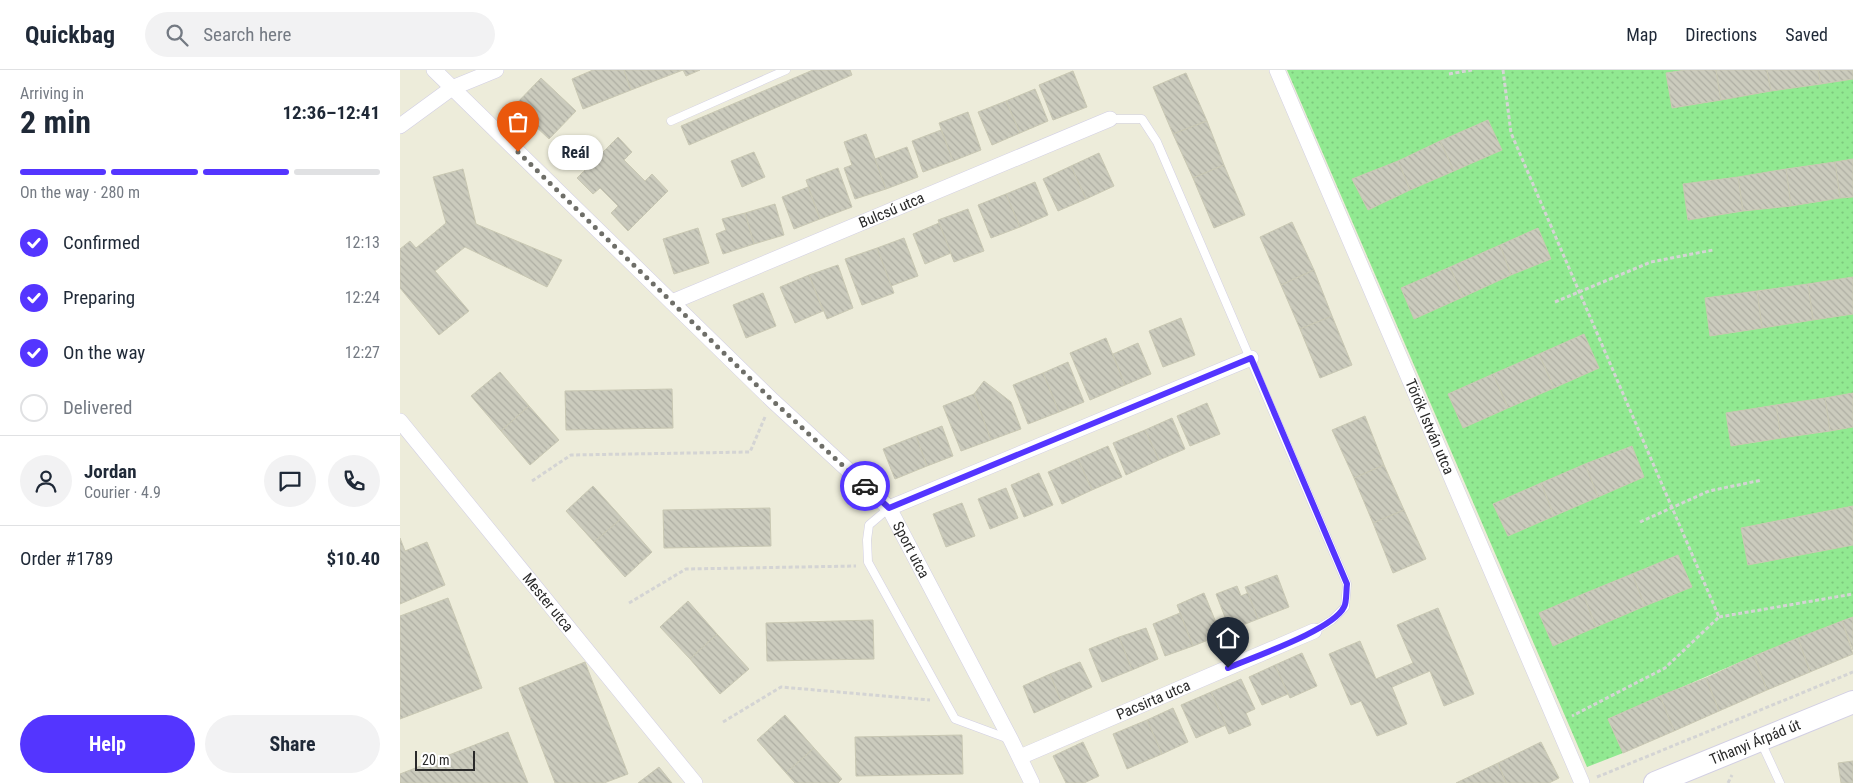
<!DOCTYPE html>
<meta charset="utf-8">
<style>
body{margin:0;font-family:"Roboto Condensed",sans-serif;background:#f2f2f3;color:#1f2937;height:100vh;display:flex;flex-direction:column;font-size:19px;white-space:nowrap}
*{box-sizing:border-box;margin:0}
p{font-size:16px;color:#747a83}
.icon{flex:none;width:28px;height:28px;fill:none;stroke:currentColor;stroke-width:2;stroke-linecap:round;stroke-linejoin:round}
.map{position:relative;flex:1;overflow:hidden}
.side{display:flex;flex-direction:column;background:#fff;width:400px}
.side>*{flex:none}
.scale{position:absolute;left:15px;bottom:12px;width:60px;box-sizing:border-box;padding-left:5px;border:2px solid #2a2a2a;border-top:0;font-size:14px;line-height:18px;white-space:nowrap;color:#2a2a2a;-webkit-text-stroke:4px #fff;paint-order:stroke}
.pin{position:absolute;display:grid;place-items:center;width:42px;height:42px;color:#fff;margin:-51px -21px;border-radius:50% 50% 50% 0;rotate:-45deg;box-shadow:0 0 5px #0007}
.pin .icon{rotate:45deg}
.courier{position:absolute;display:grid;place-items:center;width:50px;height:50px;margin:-25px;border:4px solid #5435ff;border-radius:50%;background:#fff;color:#222;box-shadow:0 1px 6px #0007}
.bubble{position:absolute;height:35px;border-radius:18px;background:#fff;box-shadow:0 1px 4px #0004;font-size:16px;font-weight:700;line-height:35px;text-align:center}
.overview em{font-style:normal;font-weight:700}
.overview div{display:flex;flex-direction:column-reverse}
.overview{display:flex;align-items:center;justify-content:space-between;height:85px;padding:0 20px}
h1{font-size:32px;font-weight:700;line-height:38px}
.bar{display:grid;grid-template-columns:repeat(4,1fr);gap:8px 5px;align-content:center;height:60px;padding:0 20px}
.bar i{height:6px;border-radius:4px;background:#e0e1e3}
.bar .active{background:#5435ff}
.bar p{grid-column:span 4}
.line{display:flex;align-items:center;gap:12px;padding:0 20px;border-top:1px solid #e0e1e3}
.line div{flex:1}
.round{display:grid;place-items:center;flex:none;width:52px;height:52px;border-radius:26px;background:#f2f2f3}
ol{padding:0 20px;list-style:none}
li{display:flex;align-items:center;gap:15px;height:55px}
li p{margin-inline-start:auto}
li .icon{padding:5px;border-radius:50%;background:#5435ff;color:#fff;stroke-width:4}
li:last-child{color:#747a83}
li i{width:28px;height:28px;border:2px solid #e0e1e3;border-radius:50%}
.action{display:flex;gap:10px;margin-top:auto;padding:10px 20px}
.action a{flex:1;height:58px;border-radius:30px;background:#5435ff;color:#fff;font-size:20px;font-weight:700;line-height:58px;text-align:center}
.action a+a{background:#f2f2f3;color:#1f2937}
header{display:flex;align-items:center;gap:30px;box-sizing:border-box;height:70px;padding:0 25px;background:#fff;border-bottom:1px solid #e0e1e3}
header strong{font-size:24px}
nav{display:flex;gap:28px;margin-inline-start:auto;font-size:18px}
.search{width:350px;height:45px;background:#f2f2f3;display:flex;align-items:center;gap:12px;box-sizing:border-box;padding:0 18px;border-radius:28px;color:#747a83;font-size:19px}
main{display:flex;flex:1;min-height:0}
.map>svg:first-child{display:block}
.green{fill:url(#green-dots)}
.building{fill:url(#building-back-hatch);stroke:#c9c8b3}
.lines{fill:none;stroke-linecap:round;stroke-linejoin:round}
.lane-casing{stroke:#d2cfe4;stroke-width:9}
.street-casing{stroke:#d2cfe4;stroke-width:16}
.secondary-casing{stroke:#d2cfe4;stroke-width:24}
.path{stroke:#d4d4d4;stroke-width:3;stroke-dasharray:4 2.5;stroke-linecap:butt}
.lane{stroke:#fff;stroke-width:8}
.street{stroke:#fff;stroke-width:15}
.secondary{stroke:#fff;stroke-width:22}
.done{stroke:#6e6e68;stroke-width:5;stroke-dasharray:0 9}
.route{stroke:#5435ff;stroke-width:6}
.labels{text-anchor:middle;stroke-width:5;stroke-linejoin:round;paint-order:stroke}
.street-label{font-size:15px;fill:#2a2a2a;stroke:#fff}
</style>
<header>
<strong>Quickbag</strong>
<div class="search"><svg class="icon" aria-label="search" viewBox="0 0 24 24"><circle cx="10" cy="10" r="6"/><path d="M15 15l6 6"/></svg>Search here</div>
<nav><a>Map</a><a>Directions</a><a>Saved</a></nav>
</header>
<main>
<section class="side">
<div class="overview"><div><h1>2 min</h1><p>Arriving in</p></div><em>12:36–12:41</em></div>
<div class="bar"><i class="active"></i><i class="active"></i><i class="active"></i><i></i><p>On the way · 280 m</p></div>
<ol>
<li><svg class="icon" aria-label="check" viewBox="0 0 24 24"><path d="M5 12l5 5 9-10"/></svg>Confirmed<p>12:13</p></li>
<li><svg class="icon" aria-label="check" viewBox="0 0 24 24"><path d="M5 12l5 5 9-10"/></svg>Preparing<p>12:24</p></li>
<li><svg class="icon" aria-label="check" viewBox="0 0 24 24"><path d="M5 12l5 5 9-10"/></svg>On the way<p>12:27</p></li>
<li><i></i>Delivered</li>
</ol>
<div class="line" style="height:90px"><a class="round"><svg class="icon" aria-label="person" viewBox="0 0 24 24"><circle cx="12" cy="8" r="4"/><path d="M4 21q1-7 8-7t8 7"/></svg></a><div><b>Jordan</b><p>Courier · 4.9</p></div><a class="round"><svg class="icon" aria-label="chat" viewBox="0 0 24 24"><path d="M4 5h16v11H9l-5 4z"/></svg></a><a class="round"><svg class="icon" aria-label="phone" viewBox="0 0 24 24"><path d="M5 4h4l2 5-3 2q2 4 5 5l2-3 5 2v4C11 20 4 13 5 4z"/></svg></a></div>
<div class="line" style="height:65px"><div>Order #1789</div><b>$10.40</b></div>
<div class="action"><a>Help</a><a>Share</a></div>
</section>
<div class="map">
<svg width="1453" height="713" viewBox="0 0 1453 713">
<defs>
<pattern id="green-dots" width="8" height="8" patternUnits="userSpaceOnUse" patternTransform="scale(1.25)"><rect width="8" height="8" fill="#91e991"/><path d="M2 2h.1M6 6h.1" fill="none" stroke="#7dc87d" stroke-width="1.8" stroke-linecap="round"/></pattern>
<pattern id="building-back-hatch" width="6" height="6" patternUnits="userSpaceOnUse" patternTransform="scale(1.25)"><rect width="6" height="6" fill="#cbcbbd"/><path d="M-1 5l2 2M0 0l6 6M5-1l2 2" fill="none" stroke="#aeaea3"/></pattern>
</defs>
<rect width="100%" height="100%" fill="#edecda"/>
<!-- green -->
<polygon class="green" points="887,0 1453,0 1453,547 1354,586 1208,649 1223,683 1187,697"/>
<!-- building -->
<g class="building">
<polygon points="193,0 224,0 231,20 183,39 172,9"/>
<polygon points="224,0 283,0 231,20"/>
<polygon points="283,0 300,0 286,6"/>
<polygon points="413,0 450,0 452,5 289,75 281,56"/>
<polygon points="1285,0 1316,0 1321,30 1272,38 1266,3"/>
<polygon points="1316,0 1367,0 1371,21 1321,30"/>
<polygon points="1367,0 1418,0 1421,14 1371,21"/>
<polygon points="1418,0 1453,0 1453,9 1421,14"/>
<polygon points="673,1 687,37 653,50 639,15"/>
<polygon points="786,3 807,51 773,64 753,17"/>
<polygon points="141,8 176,41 149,69 114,36"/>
<polygon points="635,19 648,51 620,63 606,31"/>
<polygon points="606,31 620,63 592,75 578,42"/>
<polygon points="568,42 581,80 553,91 539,53"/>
<polygon points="1088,50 1102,80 1054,101 1040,71"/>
<polygon points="807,51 824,95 793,108 773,64"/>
<polygon points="541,60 553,91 523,102 512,71"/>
<polygon points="466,64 486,119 455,129 444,98 452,95 444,72"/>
<polygon points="218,67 232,82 224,90 245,111 252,104 268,121 228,161 211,143 218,136 200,118 193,124 177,108"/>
<polygon points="1040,71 1054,101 1010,120 998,91"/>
<polygon points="507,77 518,107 486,119 475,89"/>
<polygon points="354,82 365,107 342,117 331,91"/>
<polygon points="699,83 714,116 686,129 671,96"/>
<polygon points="1453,89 1453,127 1440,128 1435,92"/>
<polygon points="998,91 1010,120 968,140 952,109"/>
<polygon points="1435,92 1440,128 1391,136 1386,99"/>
<polygon points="824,95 845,145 814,158 793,108"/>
<polygon points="671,96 686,129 658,141 643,109"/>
<polygon points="438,98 452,137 420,149 406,110"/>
<polygon points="63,99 76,154 162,190 147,217 65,177 35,201 69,241 39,265 0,218 0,179 10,171 16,178 46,153 33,107"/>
<polygon points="1386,99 1391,136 1343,141 1338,107"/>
<polygon points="1338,107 1343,141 1288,150 1283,114"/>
<polygon points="635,112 648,145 620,157 606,124"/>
<polygon points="408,117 420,149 394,159 382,127"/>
<polygon points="606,124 620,157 591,168 578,135"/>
<polygon points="375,134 384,165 354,174 345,143"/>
<polygon points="568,139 584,181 554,192 538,150"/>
<polygon points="345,143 354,174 323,184 316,164 326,160 322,149"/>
<polygon points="892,152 914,200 881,215 860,167"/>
<polygon points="539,153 551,183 525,194 513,164"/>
<polygon points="298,158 309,193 274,204 263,169"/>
<polygon points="1138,158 1151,189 1111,205 1100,175"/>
<polygon points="504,168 518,206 491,216 477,178"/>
<polygon points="1100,175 1111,205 1063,227 1050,197"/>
<polygon points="477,178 494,223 462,235 445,189"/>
<polygon points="438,195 453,238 427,249 409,205"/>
<polygon points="1050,197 1063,227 1014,249 1001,218"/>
<polygon points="914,200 932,246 900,259 881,215"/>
<polygon points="409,205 423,241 395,253 380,217"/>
<polygon points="1453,207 1453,244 1413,250 1408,214"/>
<polygon points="1408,214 1413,250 1362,258 1357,221"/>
<polygon points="1357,221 1362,258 1310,266 1305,228"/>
<polygon points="363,223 376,256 346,268 333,235"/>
<polygon points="932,246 952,295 920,308 900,259"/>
<polygon points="781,248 795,285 763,297 749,261"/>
<polygon points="1184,264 1199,298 1154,318 1139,284"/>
<polygon points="706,268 725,315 690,330 670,283"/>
<polygon points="738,273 751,304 725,315 713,284"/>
<polygon points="1139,284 1154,318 1108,338 1093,304"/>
<polygon points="668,292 684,332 659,342 643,303"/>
<polygon points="100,302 129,336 101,361 71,326"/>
<polygon points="643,303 659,342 628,354 613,315"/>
<polygon points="1093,304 1108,338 1063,358 1048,324"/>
<polygon points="584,311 611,332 621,359 591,370 574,324"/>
<polygon points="272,319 273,358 166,360 165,321"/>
<polygon points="1453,323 1453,357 1430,361 1425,328"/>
<polygon points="574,324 591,370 561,381 543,336"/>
<polygon points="1425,328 1430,361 1381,368 1376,335"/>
<polygon points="807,333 820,364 790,376 777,346"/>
<polygon points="1376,335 1381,368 1331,376 1326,343"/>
<polygon points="129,336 159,370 130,395 101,361"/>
<polygon points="965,346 984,395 954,408 932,360"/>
<polygon points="772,348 785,379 759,390 745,360"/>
<polygon points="542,356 553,386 527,396 516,366"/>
<polygon points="745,360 759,390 726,405 713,373"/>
<polygon points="516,366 527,396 495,409 483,379"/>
<polygon points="708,376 722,407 692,420 678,389"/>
<polygon points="1232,376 1244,407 1198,427 1185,394"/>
<polygon points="678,389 692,420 662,434 648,402"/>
<polygon points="1185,394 1198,427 1154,446 1141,413"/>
<polygon points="984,395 1004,440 973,453 954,408"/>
<polygon points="639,403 653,435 624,447 611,415"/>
<polygon points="1141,413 1154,446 1108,466 1093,434"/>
<polygon points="193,416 222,448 194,472 166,441"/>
<polygon points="606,418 618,448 590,459 578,429"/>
<polygon points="562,433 575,466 546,477 533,444"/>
<polygon points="1453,436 1453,475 1348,495 1341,458"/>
<polygon points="370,438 371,476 264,478 263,440"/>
<polygon points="1004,440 1026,489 993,503 973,453"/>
<polygon points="222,448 252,482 225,507 194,472"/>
<polygon points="0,468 5,481 27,472 45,515 0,534"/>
<polygon points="1278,485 1292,517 1245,536 1232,504"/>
<polygon points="1232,504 1245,536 1196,557 1183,524"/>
<polygon points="877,505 889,537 858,549 845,517"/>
<polygon points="837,516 841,526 848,523 858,549 830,560 816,524"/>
<polygon points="804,523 821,565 793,576 777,535"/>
<polygon points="1183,524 1196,557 1153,576 1139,543"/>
<polygon points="48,528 82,618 0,649 0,546"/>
<polygon points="288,531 317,564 290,589 260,557"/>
<polygon points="1038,538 1074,624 1044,636 1030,601 992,617 1007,654 977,666 961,631 951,635 929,584 960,571 976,609 1013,593 997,555"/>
<polygon points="780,543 793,576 765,586 753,554"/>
<polygon points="1453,547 1453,580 1442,551"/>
<polygon points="473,550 474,589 367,591 366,553"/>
<polygon points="1442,551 1453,584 1410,602 1398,568"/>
<polygon points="746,558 758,589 732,600 719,567"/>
<polygon points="317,564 349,599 320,624 290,589"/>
<polygon points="719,567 732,600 702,612 689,579"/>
<polygon points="1398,568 1410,602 1367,620 1354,586"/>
<polygon points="902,583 917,616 890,628 875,595"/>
<polygon points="1354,586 1367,620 1319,641 1306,608"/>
<polygon points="185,592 228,704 204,713 155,713 119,618"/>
<polygon points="680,592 692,617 661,631 650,604"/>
<polygon points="875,595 888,624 862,635 849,607"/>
<polygon points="650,604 661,631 634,643 623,616"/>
<polygon points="1306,608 1319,641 1274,661 1260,626"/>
<polygon points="841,609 855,639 846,643 851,655 829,664 811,622"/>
<polygon points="811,622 826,655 796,668 781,635"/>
<polygon points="1260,626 1274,661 1223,683 1208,649"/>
<polygon points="773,638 788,672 762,684 747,650"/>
<polygon points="385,645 414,678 386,703 357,670"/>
<polygon points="747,650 762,684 727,699 713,664"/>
<polygon points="108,662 128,713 0,713 0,704"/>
<polygon points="562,665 563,704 456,706 455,667"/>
<polygon points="683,672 699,706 684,713 666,713 653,686"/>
<polygon points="1141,672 1159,708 1149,713 1106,713 1098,693"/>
<polygon points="414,678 442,709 438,713 395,713 386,703"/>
<polygon points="1453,691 1453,713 1441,713 1438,693"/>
<polygon points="1098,693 1106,713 1056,713"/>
<polygon points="259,697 272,713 238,713"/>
</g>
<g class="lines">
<!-- lane casing -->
<g class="lane-casing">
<g id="lane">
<polyline points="710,49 742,49 757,72 947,514 945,537 932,550 914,561"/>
<polyline points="271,51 386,0"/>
<polyline points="489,438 469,455 467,470 468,492 555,649 609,669"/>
<polyline points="1361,672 1380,713"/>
</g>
</g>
<!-- street casing -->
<g class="street-casing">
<g id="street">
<path id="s1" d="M34,0L372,330L489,438L611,670L632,713"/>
<path id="s2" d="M877,0L1182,713"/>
<polyline points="0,56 52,18 96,0"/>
<path id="s3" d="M272,232L710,49"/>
<path id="s4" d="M0,351L295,713"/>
<polyline points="489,438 851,288"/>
<path id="s5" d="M620,687L914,561"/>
</g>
</g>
<!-- secondary casing -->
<g class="secondary-casing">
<g id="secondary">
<path id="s6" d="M1255,713L1453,632"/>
</g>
</g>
<!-- path -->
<g class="path">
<polyline points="1103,0 1111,63 1319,547 1265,598 1172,646"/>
<polyline points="1049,4 1072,0"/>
<polyline points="1155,232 1251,192 1313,180"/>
<polyline points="132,411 171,385 350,382 365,347"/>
<polyline points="1240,452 1309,421 1362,410"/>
<polyline points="229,533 286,499 456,496"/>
<polyline points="1319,547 1453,524"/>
<polyline points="323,652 381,617 530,630"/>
<polyline points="1197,707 1453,602"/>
<polyline points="1328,713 1332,705"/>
</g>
<!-- lane -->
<use href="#lane" class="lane"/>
<!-- street -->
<use href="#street" class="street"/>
<!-- secondary -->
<use href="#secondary" class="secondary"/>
</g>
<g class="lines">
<!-- done -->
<polyline class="done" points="118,82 372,330 465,416"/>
<!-- route -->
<path class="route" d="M465,416L489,438L851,288L947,514C946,520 947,532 944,537C933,560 853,587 828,598"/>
</g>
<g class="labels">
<!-- street labels -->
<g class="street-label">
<text dy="5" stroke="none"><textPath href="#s3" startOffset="238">Bulcsú utca</textPath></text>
<text dy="5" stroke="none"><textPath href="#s2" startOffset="388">Török István utca</textPath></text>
<text dy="5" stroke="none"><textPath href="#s1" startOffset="679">Sport utca</textPath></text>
<text dy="5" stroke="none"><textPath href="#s4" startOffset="234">Mester utca</textPath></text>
<text dy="5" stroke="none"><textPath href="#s5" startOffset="145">Pacsirta utca</textPath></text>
<text dy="5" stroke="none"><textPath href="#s6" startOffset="108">Tihanyi Árpád út</textPath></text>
</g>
</g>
</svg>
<div class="scale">20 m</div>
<div class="pin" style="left:118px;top:82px;background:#ea580c"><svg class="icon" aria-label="bag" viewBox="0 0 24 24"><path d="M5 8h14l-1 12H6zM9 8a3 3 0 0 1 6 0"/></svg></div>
<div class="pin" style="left:828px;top:598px;background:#1f2937"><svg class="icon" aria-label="home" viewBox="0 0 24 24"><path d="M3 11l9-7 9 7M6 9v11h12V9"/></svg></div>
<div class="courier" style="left:465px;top:416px"><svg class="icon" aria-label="car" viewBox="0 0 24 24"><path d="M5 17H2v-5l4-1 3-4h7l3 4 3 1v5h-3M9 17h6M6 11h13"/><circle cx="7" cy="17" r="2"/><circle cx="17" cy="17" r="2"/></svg></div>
<div class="bubble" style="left:148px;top:65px;width:55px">Reál</div>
</div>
</main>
